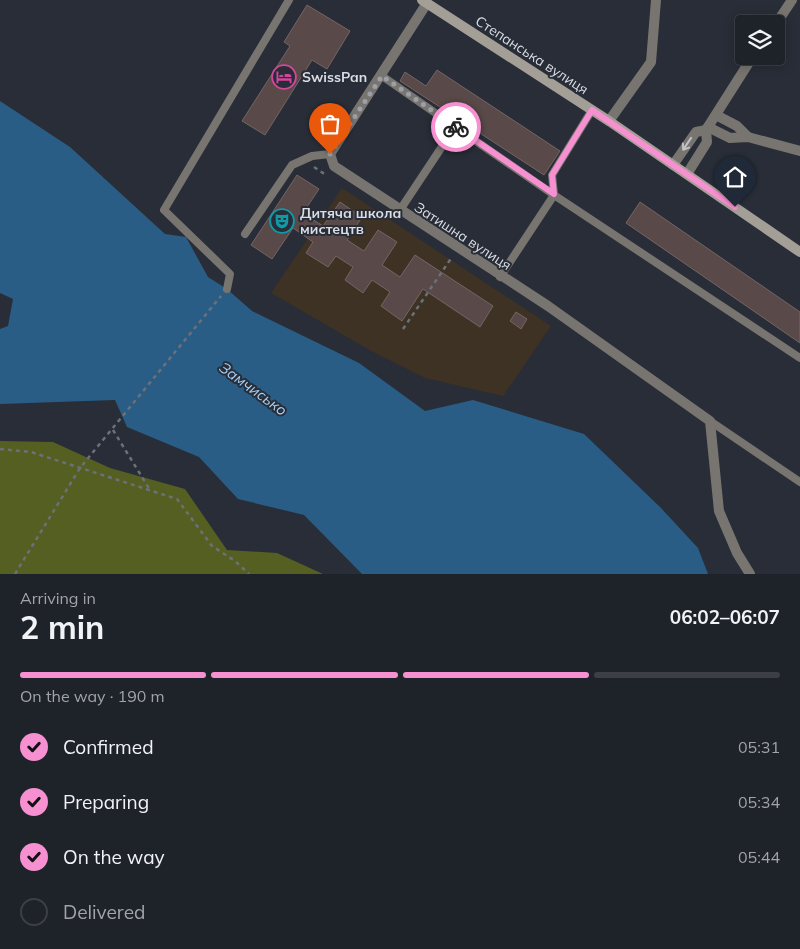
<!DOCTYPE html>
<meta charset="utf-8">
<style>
body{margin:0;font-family:Mulish,sans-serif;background:#262a31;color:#f1f3f6;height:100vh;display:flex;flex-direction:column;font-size:19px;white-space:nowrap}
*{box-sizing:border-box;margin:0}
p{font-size:16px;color:#a1a4a8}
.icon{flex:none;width:28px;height:28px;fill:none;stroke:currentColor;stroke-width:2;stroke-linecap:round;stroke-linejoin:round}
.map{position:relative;height:574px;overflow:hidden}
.drawer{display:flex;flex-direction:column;background:#1e2229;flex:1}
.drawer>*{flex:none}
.tools{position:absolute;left:735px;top:15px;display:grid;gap:10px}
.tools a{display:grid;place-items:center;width:50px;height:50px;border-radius:5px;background:#1e2229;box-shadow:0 2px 12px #0003,0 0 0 1px #3c3f46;font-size:25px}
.pin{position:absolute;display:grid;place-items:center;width:42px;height:42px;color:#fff;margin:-51px -21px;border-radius:50% 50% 50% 0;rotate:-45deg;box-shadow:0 0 5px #0007}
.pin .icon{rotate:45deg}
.courier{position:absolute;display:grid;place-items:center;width:50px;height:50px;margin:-25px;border:4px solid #f690d0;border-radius:50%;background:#fff;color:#222;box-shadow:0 1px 6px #0007}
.headline em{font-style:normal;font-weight:700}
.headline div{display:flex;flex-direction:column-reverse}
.headline{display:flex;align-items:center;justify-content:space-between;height:85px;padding:0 20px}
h1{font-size:32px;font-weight:700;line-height:38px}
.bar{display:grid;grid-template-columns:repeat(4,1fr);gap:8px 5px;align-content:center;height:60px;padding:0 20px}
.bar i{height:6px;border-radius:4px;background:#3c3f46}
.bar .selected{background:#f690d0}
.bar p{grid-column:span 4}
ol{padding:0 20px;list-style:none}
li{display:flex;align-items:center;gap:15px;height:55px}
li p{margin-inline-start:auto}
li .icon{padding:5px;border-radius:50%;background:#f690d0;color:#111;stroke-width:4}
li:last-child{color:#a1a4a8}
li i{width:28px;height:28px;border:2px solid #3c3f46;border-radius:50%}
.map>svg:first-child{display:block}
.education{fill:#3d3223}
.forest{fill:#545f21}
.water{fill:#2a5d85}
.building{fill:#594a49;stroke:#746563}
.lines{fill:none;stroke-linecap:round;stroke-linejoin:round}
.path{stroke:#6b7079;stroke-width:2.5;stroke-dasharray:4 4;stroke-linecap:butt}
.lane{stroke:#787570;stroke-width:8}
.street{stroke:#787570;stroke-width:10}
.secondary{stroke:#a39e96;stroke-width:10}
.oneway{stroke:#c2c3c7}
.done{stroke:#9c9fa7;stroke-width:5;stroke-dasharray:0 9}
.route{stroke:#f690d0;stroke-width:6}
.labels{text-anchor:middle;stroke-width:4;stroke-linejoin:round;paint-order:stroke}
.street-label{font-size:14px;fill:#dadde4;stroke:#282d37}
.poi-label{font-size:14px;font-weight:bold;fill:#dadde4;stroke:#282d37;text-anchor:start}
.water-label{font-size:15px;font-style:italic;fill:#a5d0f6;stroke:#282d37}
</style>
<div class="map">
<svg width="800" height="574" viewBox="0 0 800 574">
<rect width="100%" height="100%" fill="#282d37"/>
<!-- education -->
<polygon class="education" points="342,188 551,326 503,396 425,378 373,352 271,293"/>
<!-- forest -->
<polygon class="forest" points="0,441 53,442 110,468 185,489 227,550 277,553 323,574 0,574"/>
<!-- water -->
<polygon class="water" points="0,101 70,147 165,234 186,237 208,277 227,289 252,311 359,363 425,411 473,400 584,434 661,508 698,548 708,574 362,574 304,515 238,499 199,457 127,427 115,400 0,404 0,329 8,326 13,299 0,293"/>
<!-- building -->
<g class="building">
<polygon points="307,5 350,31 327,69 312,60 265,135 242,121 290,46 284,42"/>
<polygon points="437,70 560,151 544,175 400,81 405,72 426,86"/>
<polygon points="297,175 319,189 303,213 323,226 340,202 362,217 347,240 364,251 378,230 397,242 382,265 400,277 415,255 493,306 480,327 423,289 402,321 381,306 390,292 372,280 363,293 345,280 353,267 336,256 328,267 306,253 313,242 293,228 272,259 251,245"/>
<polygon points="640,202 800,312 800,343 626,223"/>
<polygon points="516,312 527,319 521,329 510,321"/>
</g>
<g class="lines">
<!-- path -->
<g class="path">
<polyline points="314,167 326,175"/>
<polyline points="403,329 452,257"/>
<polyline points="113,430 150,490"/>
<polyline points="0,449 31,452 177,499 212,546 235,561 249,574"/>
<polyline points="15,574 80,468 221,296"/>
</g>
<!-- lane -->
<g class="lane">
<polyline points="382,76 554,195 800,358"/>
<polyline points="400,210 455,127"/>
<polyline points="245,234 292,165 312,156 330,154"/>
<polyline points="500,277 554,195 552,175 592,110"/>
<polyline points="227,289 230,274 164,210 289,0"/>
<polyline points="710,421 800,482"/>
</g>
<!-- street -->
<g class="street">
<polyline points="427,3 330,154 334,166 548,306 710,421 719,511 737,553 750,574"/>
<polyline points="776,24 792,0"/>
<polyline points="716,115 737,126 748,137"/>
<polyline points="609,121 651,62 656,0"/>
<polyline points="708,127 730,138 748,137 800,151"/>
<polyline points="673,165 696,132 706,130"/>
<polyline points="687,174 707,142 706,130 753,56"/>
</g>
<!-- secondary -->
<polyline class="secondary" points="422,0 609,121 800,252"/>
</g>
<!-- one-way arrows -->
<defs><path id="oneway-shaft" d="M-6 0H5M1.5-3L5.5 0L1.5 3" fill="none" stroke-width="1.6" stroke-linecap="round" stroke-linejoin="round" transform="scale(1.25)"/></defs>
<use class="oneway" href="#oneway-shaft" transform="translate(687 144) rotate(124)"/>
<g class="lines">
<!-- done -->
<polyline class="done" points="330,154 382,76 456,127"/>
<!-- route -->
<polyline class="route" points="456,127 554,194 552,175 592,110 735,207"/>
</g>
<!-- icons -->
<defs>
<g id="hotel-ring" transform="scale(1.25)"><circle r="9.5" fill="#282d37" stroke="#d1479c" stroke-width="1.5"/><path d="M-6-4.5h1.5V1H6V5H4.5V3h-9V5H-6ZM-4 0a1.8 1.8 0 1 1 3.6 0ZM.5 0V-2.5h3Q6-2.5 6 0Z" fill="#d1479c"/></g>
<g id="theatre-ring" transform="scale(1.25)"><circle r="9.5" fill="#282d37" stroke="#0f9aa8" stroke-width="1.5"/><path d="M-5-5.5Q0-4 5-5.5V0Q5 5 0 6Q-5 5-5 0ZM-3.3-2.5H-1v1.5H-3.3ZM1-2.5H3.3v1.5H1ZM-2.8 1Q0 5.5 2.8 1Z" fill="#0f9aa8"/></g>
</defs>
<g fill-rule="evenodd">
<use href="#hotel-ring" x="284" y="77"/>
<use href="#theatre-ring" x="282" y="221"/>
</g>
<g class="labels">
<!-- street labels -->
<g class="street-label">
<text transform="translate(532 55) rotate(33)" y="5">Степанська вулиця</text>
<text transform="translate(463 236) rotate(33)" y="5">Затишна вулиця</text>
</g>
<!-- poi labels -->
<g class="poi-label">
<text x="302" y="82">SwissPan</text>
<text x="300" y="218">Дитяча школа<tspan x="300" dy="16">мистецтв</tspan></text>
</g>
<!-- water labels -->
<g class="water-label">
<text transform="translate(253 389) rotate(36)" y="5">Замчисько</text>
</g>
</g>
</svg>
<div class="tools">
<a><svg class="icon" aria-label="layers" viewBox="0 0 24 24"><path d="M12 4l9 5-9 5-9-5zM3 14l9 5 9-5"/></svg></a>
</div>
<div class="pin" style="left:330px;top:154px;background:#ea580c"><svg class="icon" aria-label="bag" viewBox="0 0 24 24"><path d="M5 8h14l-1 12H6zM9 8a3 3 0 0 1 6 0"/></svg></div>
<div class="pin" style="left:735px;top:207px;background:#1f2937"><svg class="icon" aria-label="home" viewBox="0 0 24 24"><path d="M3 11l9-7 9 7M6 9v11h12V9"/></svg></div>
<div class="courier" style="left:456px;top:127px"><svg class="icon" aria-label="bike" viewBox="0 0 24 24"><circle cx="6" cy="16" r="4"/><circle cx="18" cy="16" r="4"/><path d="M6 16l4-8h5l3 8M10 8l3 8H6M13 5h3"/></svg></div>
</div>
<section class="drawer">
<div class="headline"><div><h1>2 min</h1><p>Arriving in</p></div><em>06:02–06:07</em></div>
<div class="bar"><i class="selected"></i><i class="selected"></i><i class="selected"></i><i></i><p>On the way · 190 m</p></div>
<ol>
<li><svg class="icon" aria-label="check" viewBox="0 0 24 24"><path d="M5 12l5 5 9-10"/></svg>Confirmed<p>05:31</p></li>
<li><svg class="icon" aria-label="check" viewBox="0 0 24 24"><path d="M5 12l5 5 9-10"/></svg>Preparing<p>05:34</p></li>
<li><svg class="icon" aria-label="check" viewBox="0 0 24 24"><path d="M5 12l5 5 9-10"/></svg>On the way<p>05:44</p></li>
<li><i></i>Delivered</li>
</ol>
</section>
